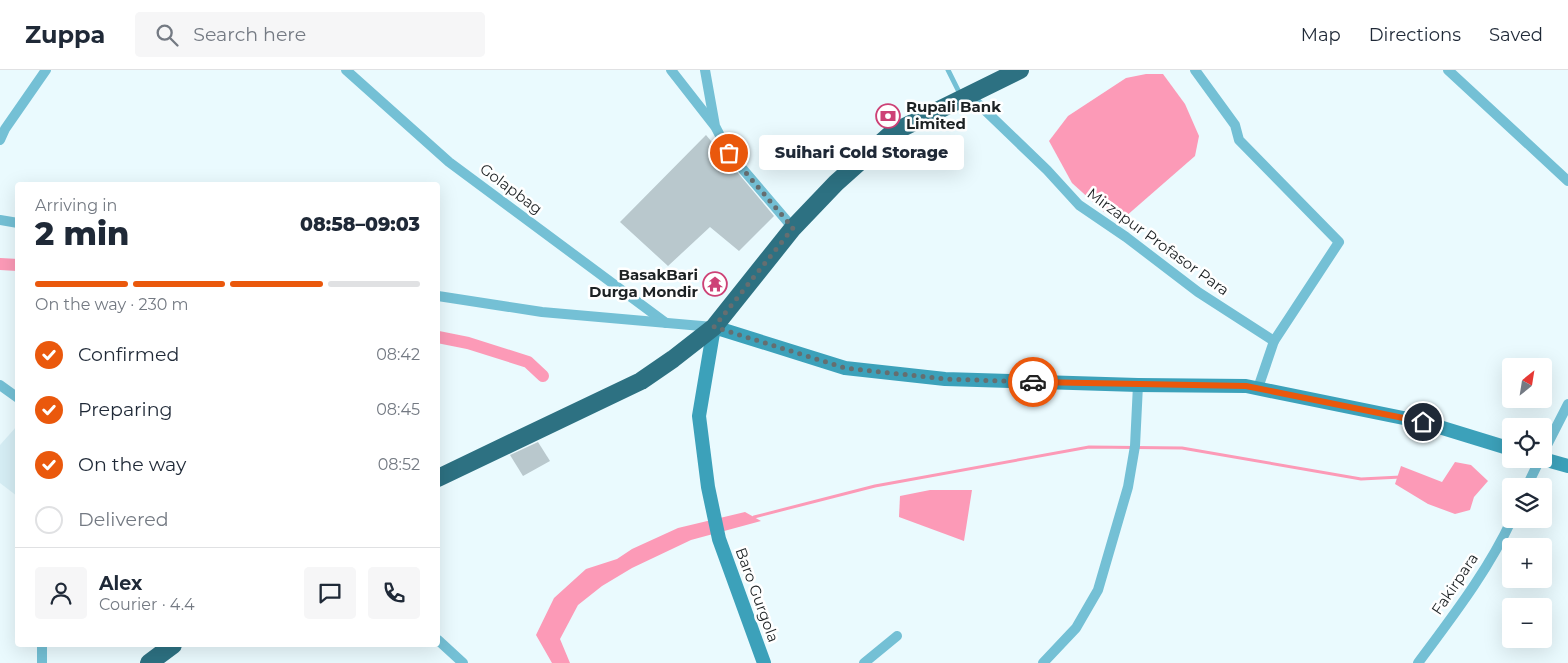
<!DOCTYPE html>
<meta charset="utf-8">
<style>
body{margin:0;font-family:Montserrat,sans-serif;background:#f6f6f7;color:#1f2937;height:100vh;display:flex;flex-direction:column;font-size:19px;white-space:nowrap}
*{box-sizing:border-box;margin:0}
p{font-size:16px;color:#747a83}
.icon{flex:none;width:28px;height:28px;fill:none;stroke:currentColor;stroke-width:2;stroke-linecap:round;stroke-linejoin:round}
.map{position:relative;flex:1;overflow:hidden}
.sheet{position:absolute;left:15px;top:112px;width:425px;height:465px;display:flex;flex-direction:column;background:#fff;border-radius:5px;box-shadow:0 5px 20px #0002}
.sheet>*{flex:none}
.needle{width:32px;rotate:30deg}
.controls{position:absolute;left:1502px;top:288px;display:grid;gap:10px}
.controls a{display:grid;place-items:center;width:50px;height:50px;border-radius:5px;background:#fff;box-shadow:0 5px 20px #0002;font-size:25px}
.pin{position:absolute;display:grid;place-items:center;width:42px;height:42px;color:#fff;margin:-21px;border:2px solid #fff;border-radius:50%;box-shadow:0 1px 5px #0007}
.courier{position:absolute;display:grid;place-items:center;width:50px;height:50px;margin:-25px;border:4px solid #ea580c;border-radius:50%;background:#fff;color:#222;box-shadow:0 1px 6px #0007}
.bubble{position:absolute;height:35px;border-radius:5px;background:#fff;box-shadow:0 5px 20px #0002;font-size:16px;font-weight:800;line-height:35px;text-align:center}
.headline em{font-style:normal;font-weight:800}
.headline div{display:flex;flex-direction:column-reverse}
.headline{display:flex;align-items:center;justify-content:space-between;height:85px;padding:0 20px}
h1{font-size:32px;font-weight:800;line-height:38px}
.bar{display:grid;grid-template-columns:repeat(4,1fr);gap:8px 5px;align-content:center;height:60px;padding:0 20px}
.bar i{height:6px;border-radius:4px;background:#e0e1e3}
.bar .active{background:#ea580c}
.bar p{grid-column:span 4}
.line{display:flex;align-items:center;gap:12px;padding:0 20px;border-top:1px solid #e0e1e3}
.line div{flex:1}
.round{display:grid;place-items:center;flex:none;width:52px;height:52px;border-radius:5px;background:#f6f6f7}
ol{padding:0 20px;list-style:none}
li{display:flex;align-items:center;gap:15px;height:55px}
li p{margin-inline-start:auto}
li .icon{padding:5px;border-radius:50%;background:#ea580c;color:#fff;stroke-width:4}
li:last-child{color:#747a83}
li i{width:28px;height:28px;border:2px solid #e0e1e3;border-radius:50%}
header{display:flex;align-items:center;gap:30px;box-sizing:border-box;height:70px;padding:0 25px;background:#fff;border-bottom:1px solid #e0e1e3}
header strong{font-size:24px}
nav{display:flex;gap:28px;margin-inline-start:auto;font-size:18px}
.search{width:350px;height:45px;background:#f6f6f7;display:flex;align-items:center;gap:12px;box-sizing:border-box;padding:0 18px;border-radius:5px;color:#747a83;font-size:19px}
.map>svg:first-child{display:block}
.built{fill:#d6eef5}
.water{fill:#fc9ab7}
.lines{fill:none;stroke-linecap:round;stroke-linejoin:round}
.stream{stroke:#fc9ab7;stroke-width:3}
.canal{stroke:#fc9ab7;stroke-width:12}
.building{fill:#b9c8cd}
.lane{stroke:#74c0d5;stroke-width:5}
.street{stroke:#74c0d5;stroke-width:10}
.secondary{stroke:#3ca1ba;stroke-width:14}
.highway{stroke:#2d7182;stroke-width:18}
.done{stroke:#656e70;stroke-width:5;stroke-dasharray:0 9}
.route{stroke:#ea580c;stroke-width:6}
.labels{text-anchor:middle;stroke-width:5;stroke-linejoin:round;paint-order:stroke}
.poi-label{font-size:15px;font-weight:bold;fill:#1d2224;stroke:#fff;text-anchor:start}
.street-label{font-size:15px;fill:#1d2224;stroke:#fff}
</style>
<header>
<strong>Zuppa</strong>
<div class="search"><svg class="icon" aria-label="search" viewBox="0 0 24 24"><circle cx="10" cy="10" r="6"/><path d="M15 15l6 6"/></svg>Search here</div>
<nav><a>Map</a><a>Directions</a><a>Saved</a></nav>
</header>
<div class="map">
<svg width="1568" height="593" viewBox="0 0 1568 593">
<rect width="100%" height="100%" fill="#eafafe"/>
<!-- built -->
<polygon class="built" points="17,356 17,426 0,413 0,375"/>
<!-- water -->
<g class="water">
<polygon points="1146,4 1163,4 1185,34 1199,66 1195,86 1125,147 1104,142 1072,113 1049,71 1068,46 1126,8"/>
<polygon points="1455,392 1471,395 1488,411 1474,427 1470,440 1455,444 1428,434 1395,414 1401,396 1442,412"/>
<polygon points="930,420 972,420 964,471 899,447 900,426"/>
<polygon points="745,442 761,451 691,470 632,498 602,516 578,535 560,569 570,593 552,593 536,565 554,528 586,499 617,489 632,479 678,458"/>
</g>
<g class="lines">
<!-- stream -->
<polyline class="stream" points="754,447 875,416 1089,377 1182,378 1361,409 1401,407"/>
<!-- canal -->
<g class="canal">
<polyline points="0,194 18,195"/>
<polyline points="438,267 468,273 528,292 543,306"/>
</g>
</g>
<!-- building -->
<g class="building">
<polygon points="706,65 774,146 739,181 710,157 668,196 620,152"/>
<polygon points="538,372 550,391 523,406 510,385"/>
</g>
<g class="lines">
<!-- lane -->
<polyline class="lane" points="948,0 961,26"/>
<!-- street -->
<g class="street">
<polyline points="346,0 449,92 666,253"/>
<polyline points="671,0 714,55"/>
<polyline points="705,0 715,56 729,83 793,158"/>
<polyline points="1195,0 1235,55 1239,70 1339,172 1274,271"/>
<polyline points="1448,0 1568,111"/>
<polyline points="969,25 1047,100 1079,135 1126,167 1198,222 1274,271 1258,318"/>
<polyline points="0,70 5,59 46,0"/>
<polyline points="0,150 18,153"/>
<polyline points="438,226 542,242 713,257"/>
<polyline points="0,315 18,328"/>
<polyline points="1544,381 1568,334"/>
<polyline points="1527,416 1540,389"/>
<polyline points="438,570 463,593"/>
<polyline points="42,593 42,575"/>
<polyline points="864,593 897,566"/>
<polyline points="1043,593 1076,558 1098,520 1128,417 1135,376 1138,315"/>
<path d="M1418,593C1452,547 1488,501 1512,449"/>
</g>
<!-- secondary -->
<g class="secondary">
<polyline points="1543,389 1568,396"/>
<polyline points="764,593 719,469 708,417 699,346 714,257 845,298 945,309 1138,315 1246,316 1423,352 1511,379"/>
</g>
<!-- highway -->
<g class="highway">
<polyline points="438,408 641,311 673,289 714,257 793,158 836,113 892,63 1020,0"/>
<polyline points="149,593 173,575"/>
</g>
</g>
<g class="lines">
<!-- done -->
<polyline class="done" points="729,83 793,158 714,257 845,298 945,309 1033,312"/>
<!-- route -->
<polyline class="route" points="1033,312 1246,316 1423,352"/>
</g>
<!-- icons -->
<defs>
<g id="bank-ring" transform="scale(1.25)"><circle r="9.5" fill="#fff" stroke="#cd4176" stroke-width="1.5"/><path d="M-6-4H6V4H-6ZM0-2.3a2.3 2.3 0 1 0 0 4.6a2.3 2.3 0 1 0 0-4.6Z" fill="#cd4176"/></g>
<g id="temple-ring" transform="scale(1.25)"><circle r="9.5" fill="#fff" stroke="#cd4176" stroke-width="1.5"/><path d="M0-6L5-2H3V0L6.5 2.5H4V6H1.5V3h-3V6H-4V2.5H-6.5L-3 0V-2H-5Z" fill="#cd4176"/></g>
</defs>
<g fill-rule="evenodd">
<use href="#bank-ring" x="888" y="46"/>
<use href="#temple-ring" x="715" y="214"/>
</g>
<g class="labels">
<!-- poi labels -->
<g class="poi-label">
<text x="906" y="42">Rupali Bank<tspan x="906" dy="17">Limited</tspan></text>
<text x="698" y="210" text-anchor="end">BasakBari<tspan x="698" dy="17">Durga Mondir</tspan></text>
</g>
<!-- street labels -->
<g class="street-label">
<text transform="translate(511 119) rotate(37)" y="5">Golapbag</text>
<text transform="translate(1158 172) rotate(36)" y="5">Mirzapur Profasor Para</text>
<text transform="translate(1455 514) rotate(-56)" y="5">Fakirpara</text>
<text transform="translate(757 525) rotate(70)" y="5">Baro Gurgola</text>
</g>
</g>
</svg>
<div class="controls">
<a><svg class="needle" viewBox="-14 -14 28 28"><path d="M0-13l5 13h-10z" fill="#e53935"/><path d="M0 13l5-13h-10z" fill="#747a83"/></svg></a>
<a><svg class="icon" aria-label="locate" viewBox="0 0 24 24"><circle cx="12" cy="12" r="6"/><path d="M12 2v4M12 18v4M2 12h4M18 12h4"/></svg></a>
<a><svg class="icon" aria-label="layers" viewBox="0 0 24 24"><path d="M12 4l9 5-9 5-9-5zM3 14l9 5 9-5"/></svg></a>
<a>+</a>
<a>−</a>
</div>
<div class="pin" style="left:729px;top:83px;background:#ea580c"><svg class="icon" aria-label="bag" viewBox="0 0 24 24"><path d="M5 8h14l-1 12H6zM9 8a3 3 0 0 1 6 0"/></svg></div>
<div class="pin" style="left:1423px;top:352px;background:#1f2937"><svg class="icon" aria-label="home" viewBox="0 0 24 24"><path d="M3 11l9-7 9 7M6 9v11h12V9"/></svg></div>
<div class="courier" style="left:1033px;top:312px"><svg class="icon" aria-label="car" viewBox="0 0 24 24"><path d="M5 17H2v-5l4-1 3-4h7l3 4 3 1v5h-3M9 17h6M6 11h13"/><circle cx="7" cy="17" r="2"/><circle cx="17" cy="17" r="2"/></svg></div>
<div class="bubble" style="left:759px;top:65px;width:205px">Suihari Cold Storage</div>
<section class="sheet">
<div class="headline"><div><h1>2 min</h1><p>Arriving in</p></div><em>08:58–09:03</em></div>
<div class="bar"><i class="active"></i><i class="active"></i><i class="active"></i><i></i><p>On the way · 230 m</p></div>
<ol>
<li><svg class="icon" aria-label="check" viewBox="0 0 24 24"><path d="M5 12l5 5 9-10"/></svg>Confirmed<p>08:42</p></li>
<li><svg class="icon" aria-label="check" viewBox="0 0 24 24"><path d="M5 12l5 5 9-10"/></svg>Preparing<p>08:45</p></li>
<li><svg class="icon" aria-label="check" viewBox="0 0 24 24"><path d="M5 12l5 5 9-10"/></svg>On the way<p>08:52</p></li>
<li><i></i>Delivered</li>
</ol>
<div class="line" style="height:90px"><a class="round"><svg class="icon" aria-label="person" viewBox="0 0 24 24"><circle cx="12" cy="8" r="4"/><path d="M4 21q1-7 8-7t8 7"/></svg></a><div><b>Alex</b><p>Courier · 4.4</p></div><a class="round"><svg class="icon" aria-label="chat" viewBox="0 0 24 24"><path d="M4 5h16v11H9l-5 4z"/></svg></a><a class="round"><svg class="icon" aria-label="phone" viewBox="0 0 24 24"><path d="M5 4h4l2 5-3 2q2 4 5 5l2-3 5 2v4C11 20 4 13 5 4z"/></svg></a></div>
</section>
</div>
